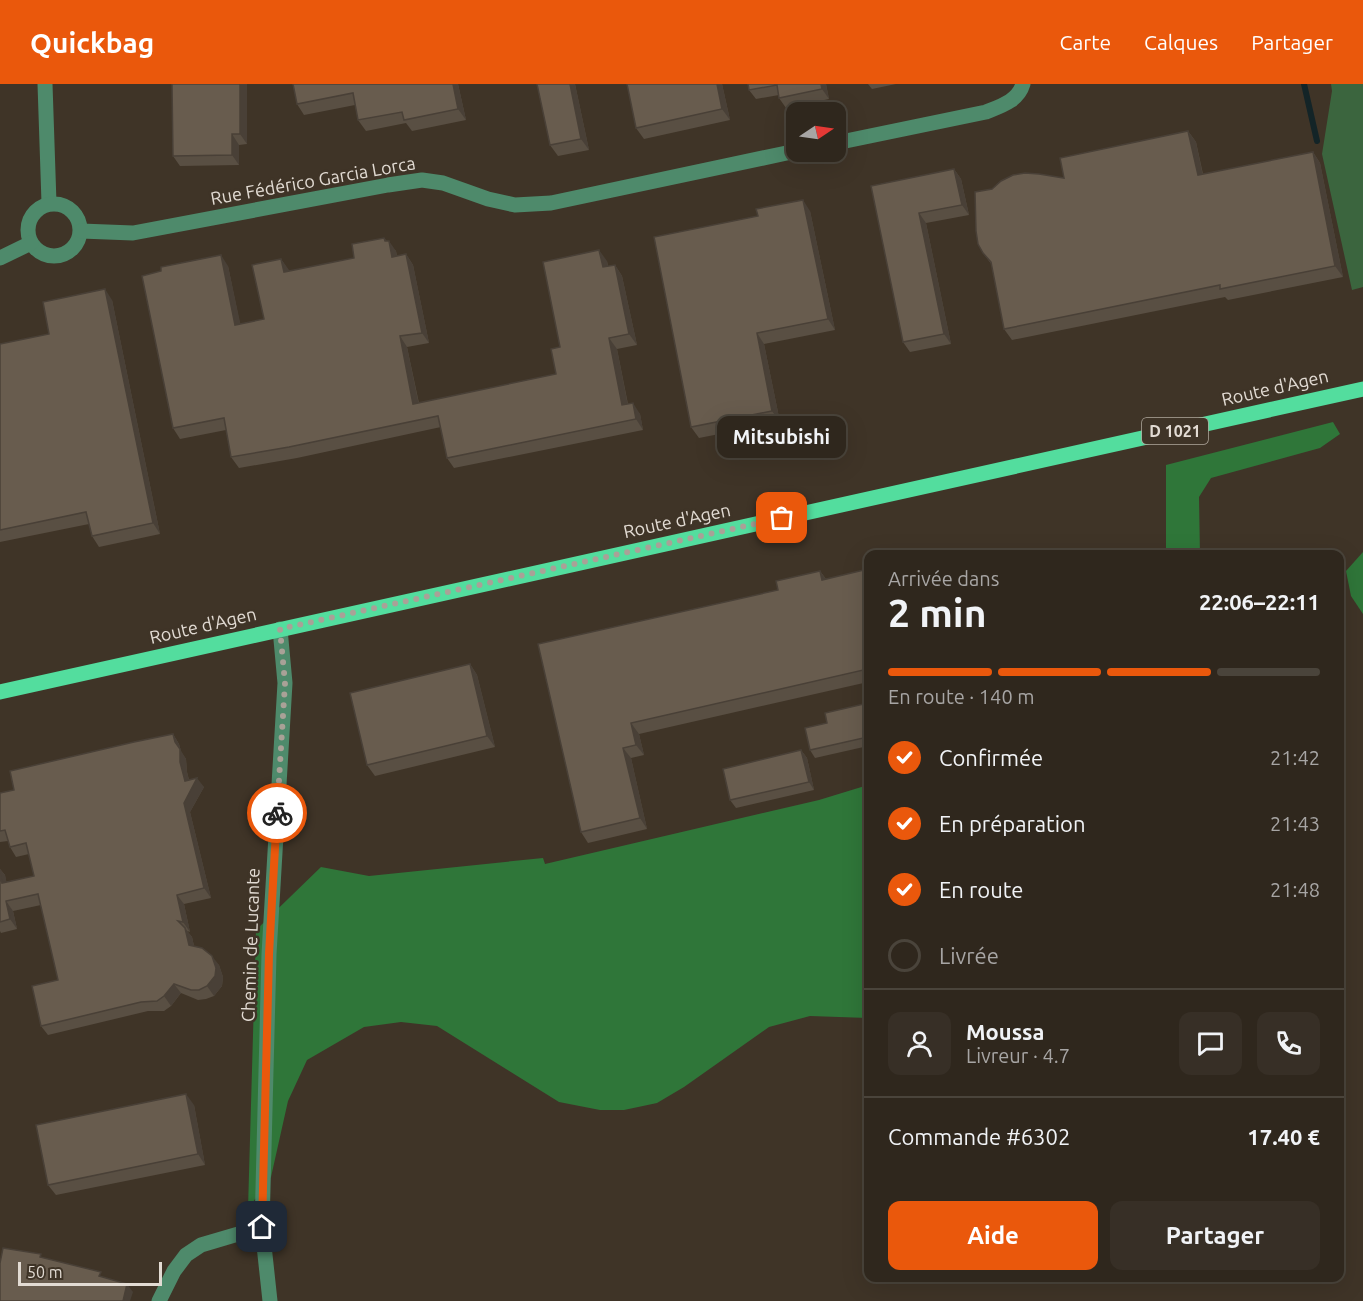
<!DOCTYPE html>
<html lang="fr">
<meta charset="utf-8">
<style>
body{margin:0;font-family:Ubuntu,sans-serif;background:#372f26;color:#f1f3f6;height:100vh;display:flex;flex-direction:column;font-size:22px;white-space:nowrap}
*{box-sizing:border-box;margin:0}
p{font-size:20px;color:#a7a5a4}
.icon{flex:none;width:33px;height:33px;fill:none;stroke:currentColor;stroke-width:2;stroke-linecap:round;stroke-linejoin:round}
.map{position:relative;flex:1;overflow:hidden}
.panel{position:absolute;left:864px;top:466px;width:480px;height:732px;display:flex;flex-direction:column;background:#2f271d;border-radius:12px;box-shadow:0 6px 24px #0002,0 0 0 2px #4a443b}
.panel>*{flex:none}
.needle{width:39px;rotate:77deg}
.buttons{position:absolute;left:786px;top:18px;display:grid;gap:12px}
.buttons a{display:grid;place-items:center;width:60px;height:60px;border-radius:12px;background:#2f271d;box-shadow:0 6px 24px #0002,0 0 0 2px #4a443b;font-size:30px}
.scale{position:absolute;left:18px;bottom:15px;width:144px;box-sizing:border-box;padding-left:6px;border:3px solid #e2dbd3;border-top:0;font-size:16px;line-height:21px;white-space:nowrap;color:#e2dbd3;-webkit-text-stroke:4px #3f3427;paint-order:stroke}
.pin{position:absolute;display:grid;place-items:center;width:51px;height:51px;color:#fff;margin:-26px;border-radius:12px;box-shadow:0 3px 9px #0006}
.courier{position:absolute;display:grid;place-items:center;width:60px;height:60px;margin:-30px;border:4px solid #ea580c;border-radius:50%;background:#fff;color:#222;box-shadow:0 2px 8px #0007}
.bubble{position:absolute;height:42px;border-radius:12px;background:#2f271d;box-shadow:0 6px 24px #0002,0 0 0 2px #4a443b;font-size:20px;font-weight:600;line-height:42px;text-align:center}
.overview em{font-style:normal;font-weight:600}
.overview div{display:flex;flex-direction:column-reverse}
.overview{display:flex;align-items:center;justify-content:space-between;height:102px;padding:0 24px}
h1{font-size:39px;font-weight:600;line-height:45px}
.bar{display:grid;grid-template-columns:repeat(4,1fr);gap:9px 6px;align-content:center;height:72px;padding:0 24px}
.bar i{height:8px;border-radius:4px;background:#4a443b}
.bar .current{background:#ea580c}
.bar p{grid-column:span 4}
.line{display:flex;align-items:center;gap:15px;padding:0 24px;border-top:2px solid #4a443b}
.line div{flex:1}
.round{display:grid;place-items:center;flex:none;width:63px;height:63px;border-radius:12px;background:#372f26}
ol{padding:0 24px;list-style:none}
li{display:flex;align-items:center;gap:18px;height:66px}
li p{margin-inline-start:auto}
li .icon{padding:6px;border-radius:50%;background:#ea580c;color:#fff;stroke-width:4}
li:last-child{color:#a7a5a4}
li i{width:33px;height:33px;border:3px solid #4a443b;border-radius:50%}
.action{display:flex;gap:12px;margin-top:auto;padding:12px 24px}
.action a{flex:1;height:69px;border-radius:12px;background:#ea580c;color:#fff;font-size:24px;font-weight:600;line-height:69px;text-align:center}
.action a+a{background:#372f26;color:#f1f3f6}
header{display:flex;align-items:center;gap:36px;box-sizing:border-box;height:84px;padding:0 30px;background:#ea580c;color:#fff}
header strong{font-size:28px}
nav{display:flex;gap:33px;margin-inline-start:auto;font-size:21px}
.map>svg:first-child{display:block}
.green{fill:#3b653e}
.forest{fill:#2f7639}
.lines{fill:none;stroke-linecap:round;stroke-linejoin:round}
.stream{stroke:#132427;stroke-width:6}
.minor{stroke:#4e8a6b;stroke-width:15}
.major{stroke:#53dd9e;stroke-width:15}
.wall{fill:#594f43}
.shaded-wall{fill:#494037}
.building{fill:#685c4e;stroke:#494037;stroke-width:1.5}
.done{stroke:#a9a197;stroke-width:6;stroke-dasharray:0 10.8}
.route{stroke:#ea580c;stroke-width:8}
.labels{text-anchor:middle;stroke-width:5;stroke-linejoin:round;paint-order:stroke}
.shield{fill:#3f3427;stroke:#b1a99f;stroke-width:1.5}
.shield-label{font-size:16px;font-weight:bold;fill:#e2dbd3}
.street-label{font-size:18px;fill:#e2dbd3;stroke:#3f3427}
</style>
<header>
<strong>Quickbag</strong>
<nav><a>Carte</a><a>Calques</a><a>Partager</a></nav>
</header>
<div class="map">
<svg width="1363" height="1217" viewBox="0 0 1363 1217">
<rect width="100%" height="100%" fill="#3f3427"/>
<!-- green -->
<polygon class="green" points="1331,0 1363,0 1363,203 1352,206 1322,70 1332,7"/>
<!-- forest -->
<g class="forest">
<polygon points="1333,338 1340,350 1320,364 1211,394 1199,413 1200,471 1166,471 1166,381"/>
<polygon points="1363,468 1363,530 1351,512 1346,487"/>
<polygon points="868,701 868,934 810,932 769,943 684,1003 657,1019 624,1026 600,1026 559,1018 437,942 401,938 364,943 307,976 288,1017 271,1093 248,1125 256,846 321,783 369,792 543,774 545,780 819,716"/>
</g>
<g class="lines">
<!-- stream -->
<polyline class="stream" points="1304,0 1317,57"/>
<!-- minor -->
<g class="minor">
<polyline points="45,0 49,119"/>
<path d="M836,59L986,28C1001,22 1018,17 1023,0"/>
<circle cx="54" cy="146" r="26"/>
<polyline points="81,147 133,149 388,101 422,96 443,99 488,115 515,121 551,119 796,67"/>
<polyline points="0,174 31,159"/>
<polyline points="159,1217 174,1187 186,1171 201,1161 262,1143"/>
<polyline points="270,1217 262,1143 269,870 285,599 280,545"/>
</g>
<!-- major -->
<polyline class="major" points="0,608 1363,305"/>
</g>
<!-- wall -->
<g class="wall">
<polygon points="172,0 247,0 247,60 239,61 239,81 180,82 173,72"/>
<polygon points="293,0 458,0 466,36 412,47 406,39 366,47 358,36 355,21 304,31 297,20"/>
<polygon points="575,0 589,66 558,72 550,61"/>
<polygon points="722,0 730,36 644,55 636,44"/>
<polygon points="748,0 826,0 829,15 786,24 779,14 779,11 756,15 749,6"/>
<polygon points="868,0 896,0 872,5"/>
<polygon points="1188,47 1196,58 1203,90 1313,68 1320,79 1343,193 1228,216 1225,213 1012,256 1004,245 992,181 983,169 992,105 1064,94"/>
<polygon points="954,85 961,95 969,131 926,139 951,260 910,268 903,258 871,102"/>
<polygon points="810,127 835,246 764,260 780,338 699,354 691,343 758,132"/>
<polygon points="384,154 396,167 397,172 406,170 413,181 429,259 407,263 419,319 556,290 560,263 607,177 608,182 615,181 622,192 637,261 617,265 628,320 640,330 643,346 454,384 447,374 441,343 297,374 239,384 231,373 226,346 180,355 173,344 228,182 240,240 264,235 281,175 289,187 354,174"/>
<polygon points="112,216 160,450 99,463 92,452 89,440 0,458 0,260 49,250"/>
<polygon points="868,485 868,598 639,650 644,671 631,674 647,745 588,759 581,748 538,560 778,506 820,487 826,495"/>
<polygon points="470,580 477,591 495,663 375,692 367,681"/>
<polygon points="868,619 868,662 815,674 810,666 827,639"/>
<polygon points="173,650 179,660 181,668 186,675 187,688 189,696 204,703 190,728 211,814 184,820 190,848 187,847 192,853 194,862 219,881 223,893 222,902 214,912 206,915 198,916 181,909 171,922 164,927 148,927 48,951 41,942 58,896 41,821 13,827 17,845 1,849 0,847 0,785 5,791 6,798 34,792 29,770 16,773 10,763 8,757 0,758 0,709 14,706"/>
<polygon points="801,666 807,674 814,706 736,724 730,716"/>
<polygon points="194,1021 205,1081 56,1111 48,1101"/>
</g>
<!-- shaded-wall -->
<g class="shaded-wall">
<polygon points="240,0 247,0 247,60 240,50"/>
<polygon points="453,0 458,0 466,36 458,25"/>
<polygon points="570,0 575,0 589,66 581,55"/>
<polygon points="717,0 722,0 730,36 722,25"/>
<polygon points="821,0 826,0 829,15 822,5"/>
<polygon points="1188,47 1196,58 1205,102 1198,91"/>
<polygon points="232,50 239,61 239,81 232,71"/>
<polygon points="1313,68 1320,79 1343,193 1335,182"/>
<polygon points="954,85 961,95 969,131 962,121"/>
<polygon points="803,116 810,127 835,246 828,235"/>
<polygon points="919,129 926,139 951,260 944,250"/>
<polygon points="384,154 390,162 389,157 396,167 399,184 392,173"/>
<polygon points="599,166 607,177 610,194 603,183"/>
<polygon points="406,170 413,181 429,259 422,249"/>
<polygon points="221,171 228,182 243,252 235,241"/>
<polygon points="281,175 289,186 292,199 284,188"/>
<polygon points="615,181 622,192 637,261 629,250"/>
<polygon points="105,205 112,216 160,450 153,439"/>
<polygon points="757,249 764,260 780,338 772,327"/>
<polygon points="400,252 407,263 421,331 413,320"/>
<polygon points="609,254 617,265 630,332 622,321"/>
<polygon points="633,319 640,330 643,346 636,335"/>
<polygon points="820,487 828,498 822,496"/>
<polygon points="470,580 477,591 495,663 487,652"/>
<polygon points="631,639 639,650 644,671 636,661"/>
<polygon points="173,650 179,660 181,668 175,658"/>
<polygon points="623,664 631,674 647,745 640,734"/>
<polygon points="180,665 186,675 187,688 191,704 197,694 204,703 190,728 211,814 204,804 184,719 185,697 180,678"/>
<polygon points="801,666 807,674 814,706 809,698"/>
<polygon points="0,785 5,791 9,809 2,799 0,790"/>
<polygon points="177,811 184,820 190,848 183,838"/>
<polygon points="6,817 13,827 17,845 10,835"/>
<polygon points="185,844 192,853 196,871 189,861"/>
<polygon points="212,872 219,881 223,893 222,902 214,912 207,902"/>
<polygon points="174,900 181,909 171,922 164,912"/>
<polygon points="186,1010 194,1021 205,1081 198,1070"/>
<polygon points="127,1200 133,1208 130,1217 123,1217"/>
</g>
<!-- building -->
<g class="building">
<polygon points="172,0 240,0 240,50 232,50 232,71 173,72"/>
<polygon points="293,0 453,0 458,25 404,36 402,28 358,36 353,9 297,20"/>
<polygon points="537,0 570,0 581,55 550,61"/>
<polygon points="627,0 717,0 722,25 636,44"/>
<polygon points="748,0 821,0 822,5 779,14 777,1 749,6"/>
<polygon points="1188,47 1198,91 1313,68 1335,182 1220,205 1220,201 1004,245 991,178 983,169 978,160 976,147 975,108 992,105 1001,97 1013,91 1025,89 1039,90 1064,94 1060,74"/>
<polygon points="954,85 962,121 919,129 944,250 903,258 871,102"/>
<polygon points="803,116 828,235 757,249 772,327 691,343 654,153 758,132 756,125"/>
<polygon points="384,154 385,157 389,157 392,173 406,170 422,249 400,252 413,320 556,290 551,265 560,263 543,178 599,166 603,183 615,181 629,250 609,254 622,321 633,319 636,335 447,374 438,332 289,363 231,373 224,334 173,344 142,192 161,187 161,183 221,171 235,241 264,235 252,181 281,175 284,188 354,174 352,160"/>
<polygon points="105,205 153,439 92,452 86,428 0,446 0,260 49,250 43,218"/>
<polygon points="868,485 868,585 631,639 636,661 623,664 640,734 581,748 538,560 778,506 776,497 820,487 822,496"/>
<polygon points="470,580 487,652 367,681 350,609"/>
<polygon points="868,619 868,653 810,666 805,644 827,639 825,629"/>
<polygon points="173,650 175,658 180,665 180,678 185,697 197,694 184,719 204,804 177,811 183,838 178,837 185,844 189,861 202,864 212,872 216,884 215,892 207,902 199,906 191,906 174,900 164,912 157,917 141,918 41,942 32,902 58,896 38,810 6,817 10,835 0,838 0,790 2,799 34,792 26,759 10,763 5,746 0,747 0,709 14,706 10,687 134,658"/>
<polygon points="801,666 809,698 730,716 723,685"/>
<polygon points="186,1010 198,1070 48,1101 36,1041"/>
<polygon points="3,1164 41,1170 40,1173 101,1188 99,1192 127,1200 123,1217 0,1217 0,1179"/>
</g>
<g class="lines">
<!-- done -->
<polyline class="done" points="277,729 285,599 280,545 782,434"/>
<!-- route -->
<polyline class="route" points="262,1143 269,870 277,729"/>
</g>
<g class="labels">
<!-- shield labels -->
<rect class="shield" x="1142" y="334" width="66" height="26" rx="4.5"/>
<g class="shield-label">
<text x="1175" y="353">D 1021</text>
</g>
<!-- street labels -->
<g class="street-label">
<text transform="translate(313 97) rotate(-10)" y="6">Rue Fédérico Garcia Lorca</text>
<text transform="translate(1275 304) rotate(-13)" y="6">Route d'Agen</text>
<text transform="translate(677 437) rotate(-12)" y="6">Route d'Agen</text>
<text transform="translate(203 542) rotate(-13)" y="6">Route d'Agen</text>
<text transform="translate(251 861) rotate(-88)" y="6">Chemin de Lucante</text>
</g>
</g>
</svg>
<div class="buttons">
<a><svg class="needle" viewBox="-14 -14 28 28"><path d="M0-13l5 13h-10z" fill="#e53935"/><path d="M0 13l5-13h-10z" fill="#a7a5a4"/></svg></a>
</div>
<div class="scale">50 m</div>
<div class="pin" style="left:782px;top:434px;background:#ea580c"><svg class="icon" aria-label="bag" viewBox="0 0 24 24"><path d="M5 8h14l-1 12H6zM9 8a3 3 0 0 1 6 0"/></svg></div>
<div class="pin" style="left:262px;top:1143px;background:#1f2937"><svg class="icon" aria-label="home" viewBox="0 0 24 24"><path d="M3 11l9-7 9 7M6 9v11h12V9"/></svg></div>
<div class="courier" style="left:277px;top:729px"><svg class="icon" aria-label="bike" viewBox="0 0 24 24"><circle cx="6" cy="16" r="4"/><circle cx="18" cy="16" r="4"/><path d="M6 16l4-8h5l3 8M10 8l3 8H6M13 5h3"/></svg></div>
<div class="bubble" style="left:717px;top:332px;width:129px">Mitsubishi</div>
<section class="panel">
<div class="overview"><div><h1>2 min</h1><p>Arrivée dans</p></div><em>22:06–22:11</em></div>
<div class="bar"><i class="current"></i><i class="current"></i><i class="current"></i><i></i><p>En route · 140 m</p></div>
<ol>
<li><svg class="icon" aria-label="check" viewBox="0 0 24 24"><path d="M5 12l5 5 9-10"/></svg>Confirmée<p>21:42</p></li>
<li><svg class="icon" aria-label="check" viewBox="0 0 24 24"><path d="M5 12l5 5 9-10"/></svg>En préparation<p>21:43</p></li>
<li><svg class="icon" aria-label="check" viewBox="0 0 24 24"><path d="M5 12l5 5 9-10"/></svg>En route<p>21:48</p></li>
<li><i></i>Livrée</li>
</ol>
<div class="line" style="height:108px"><a class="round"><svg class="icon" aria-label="person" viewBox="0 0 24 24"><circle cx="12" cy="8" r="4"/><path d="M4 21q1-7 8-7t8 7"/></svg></a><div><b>Moussa</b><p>Livreur · 4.7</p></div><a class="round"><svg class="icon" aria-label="chat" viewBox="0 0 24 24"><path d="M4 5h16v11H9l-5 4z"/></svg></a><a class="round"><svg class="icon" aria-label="phone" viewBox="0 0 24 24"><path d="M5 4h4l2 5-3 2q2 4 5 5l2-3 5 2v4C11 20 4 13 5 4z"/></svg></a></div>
<div class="line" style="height:78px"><div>Commande #6302</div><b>17.40 €</b></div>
<div class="action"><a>Aide</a><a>Partager</a></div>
</section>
</div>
